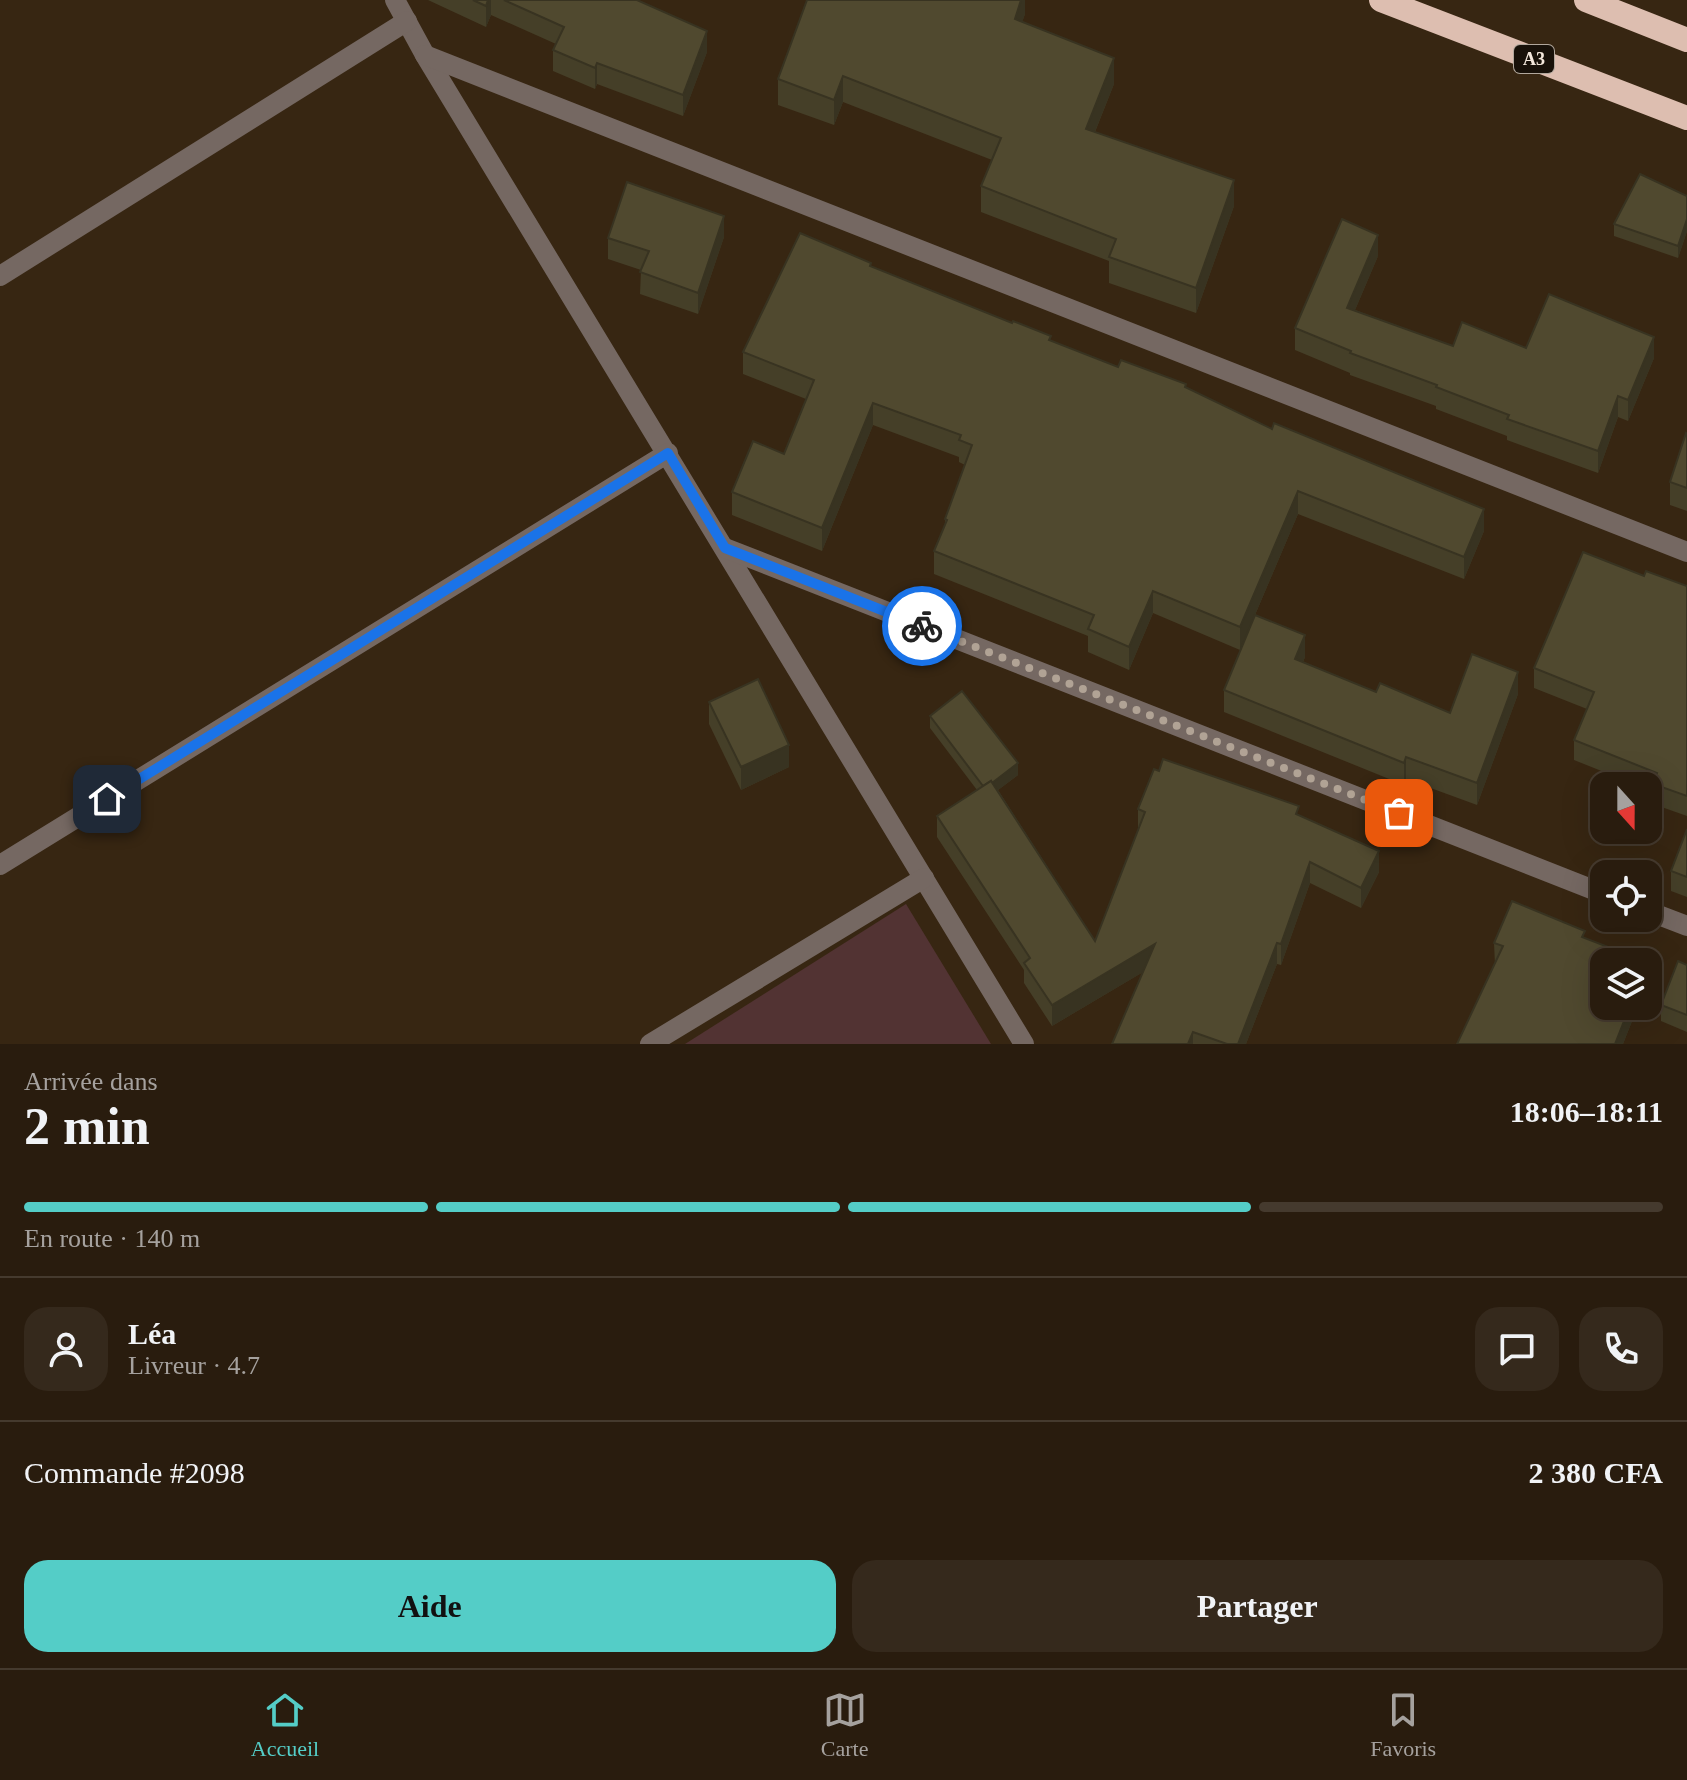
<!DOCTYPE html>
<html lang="fr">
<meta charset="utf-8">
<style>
body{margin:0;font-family:Georgia,serif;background:#35291c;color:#f1f3f6;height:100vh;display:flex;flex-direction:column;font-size:30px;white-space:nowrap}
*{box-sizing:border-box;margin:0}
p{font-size:26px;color:#a5a19e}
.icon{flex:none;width:44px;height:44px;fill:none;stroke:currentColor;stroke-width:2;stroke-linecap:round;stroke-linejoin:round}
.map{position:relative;height:1044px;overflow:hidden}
.drawer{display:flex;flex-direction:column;background:#291c0e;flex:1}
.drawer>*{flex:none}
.needle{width:52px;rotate:159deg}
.buttons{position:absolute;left:1590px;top:772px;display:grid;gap:16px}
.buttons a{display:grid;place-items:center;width:72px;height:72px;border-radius:16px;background:#291c0e;box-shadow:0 8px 32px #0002,0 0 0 2px #453a2e;font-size:40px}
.pin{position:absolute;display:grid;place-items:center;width:68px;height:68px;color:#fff;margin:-34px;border-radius:16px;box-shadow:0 4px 12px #0006}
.courier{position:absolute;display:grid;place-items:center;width:80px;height:80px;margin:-40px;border:6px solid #1a73e8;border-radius:50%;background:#fff;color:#222;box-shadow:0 2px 10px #0007}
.head em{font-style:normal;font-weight:700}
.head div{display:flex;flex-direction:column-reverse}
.head{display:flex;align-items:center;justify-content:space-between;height:136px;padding:0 24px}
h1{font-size:52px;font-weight:700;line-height:60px}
.bar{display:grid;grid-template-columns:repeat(4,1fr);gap:12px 8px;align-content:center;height:96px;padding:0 24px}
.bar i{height:10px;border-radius:6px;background:#453a2e}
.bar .on{background:#54cdc7}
.bar p{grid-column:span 4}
.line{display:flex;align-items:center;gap:20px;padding:0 24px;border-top:2px solid #453a2e}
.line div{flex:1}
.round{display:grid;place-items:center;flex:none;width:84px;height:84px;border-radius:24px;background:#35291c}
.button{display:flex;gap:16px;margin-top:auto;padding:16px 24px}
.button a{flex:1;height:92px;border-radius:24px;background:#54cdc7;color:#111;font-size:32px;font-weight:700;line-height:92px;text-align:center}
.button a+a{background:#35291c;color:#f1f3f6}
.tab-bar{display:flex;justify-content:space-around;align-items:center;height:112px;border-top:2px solid #453a2e;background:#291c0e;font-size:22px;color:#a5a19e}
.tab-bar a{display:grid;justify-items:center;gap:4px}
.tab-bar .on{color:#54cdc7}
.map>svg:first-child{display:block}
.green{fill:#523333}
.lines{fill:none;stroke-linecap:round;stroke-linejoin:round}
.street{stroke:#756862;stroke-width:20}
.highway{stroke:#ddbeb0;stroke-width:24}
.wall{fill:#453f28}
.shaded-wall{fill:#383321}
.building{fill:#50492f;stroke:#383321;stroke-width:2}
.done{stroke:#b1a395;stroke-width:8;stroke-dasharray:0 14.4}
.route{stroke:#1a73e8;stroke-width:10}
.labels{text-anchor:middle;stroke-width:6;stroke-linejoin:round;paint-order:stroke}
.shield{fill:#181109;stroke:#b1a79c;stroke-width:2}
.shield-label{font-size:18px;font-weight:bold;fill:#f3e7db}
</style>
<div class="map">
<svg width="1687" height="1044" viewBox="0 0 1687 1044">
<rect width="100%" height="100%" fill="#372612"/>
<!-- green -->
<polygon class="green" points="906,904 991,1044 685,1044"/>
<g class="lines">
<!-- street -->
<g class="street">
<polyline points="395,0 425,55 1024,1044"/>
<polyline points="425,55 1687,552"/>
<polyline points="0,276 407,21"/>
<polyline points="725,548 1604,894"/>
<polyline points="0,865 668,453"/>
<polyline points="1648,911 1687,926"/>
<polyline points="650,1044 924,878"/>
</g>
<!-- highway -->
<g class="highway">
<polyline points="1381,0 1687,118"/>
<polyline points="1586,0 1687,40"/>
</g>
</g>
<!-- wall -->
<g class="wall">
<polygon points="428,0 637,0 707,52 683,116 597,84 595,89 553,71 553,50 556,44 491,15 486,27"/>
<polygon points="1025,0 1025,14 1022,22 1114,84 1095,132 1234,206 1196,313 1109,283 1109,261 981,212 981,186 992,160 843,102 834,125 778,105 778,79"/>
<polygon points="1687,196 1687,231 1678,258 1614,236 1614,224"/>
<polygon points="724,237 698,314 640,294 641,270 608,259 608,238"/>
<polygon points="1378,256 1355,310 1453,346 1526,348 1654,358 1628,421 1618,417 1598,473 1507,440 1507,436 1436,409 1436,406 1350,375 1350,373 1295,350 1295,328"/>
<polygon points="871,266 1051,341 1118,367 1186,388 1484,531 1464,579 1298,514 1255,615 1305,657 1303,662 1376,692 1450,713 1518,694 1477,805 1406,779 1404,785 1224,712 1224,690 1240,650 1153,613 1129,670 1088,652 1088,636 934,574 934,551 945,526 945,519 965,465 959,462 959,457 873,425 822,551 732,515 732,492 784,454 806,399 743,374 743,352"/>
<polygon points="1687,434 1687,511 1670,505 1670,482"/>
<polygon points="1644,576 1687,586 1687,816 1653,804 1653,792 1648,790 1648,786 1639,786 1574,760 1574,740 1587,709 1534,688 1534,668"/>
<polygon points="709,702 789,767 741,790 709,724"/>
<polygon points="930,716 1018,775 998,790 1095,941 1138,830 1138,809 1299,816 1379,872 1361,908 1310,883 1281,965 1277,964 1246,1044 1112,1044 1143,972 1052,1026 1024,983 1024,970 937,837 937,816 977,790 930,728"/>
<polygon points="1687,829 1687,897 1671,891 1671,871"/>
<polygon points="1585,938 1638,1006 1623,1044 1457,1044 1495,965 1494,943"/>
<polygon points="1687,965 1687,1032 1661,1021 1661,1005"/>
</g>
<!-- shaded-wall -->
<g class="shaded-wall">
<polygon points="488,0 491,0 491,15 486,27 486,6"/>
<polygon points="1021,0 1025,0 1025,14 1015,44 1015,19"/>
<polygon points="707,31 707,52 683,116 683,95"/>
<polygon points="1114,58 1114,84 1086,154 1086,129"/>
<polygon points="597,63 597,84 595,89 595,68"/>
<polygon points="843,76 843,102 834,125 834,100"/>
<polygon points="1234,180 1234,206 1196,313 1196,288"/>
<polygon points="724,216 724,237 698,314 698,293"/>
<polygon points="1687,219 1687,231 1678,258 1678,246"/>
<polygon points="1378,235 1378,256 1347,329 1347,308"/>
<polygon points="1654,337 1654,358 1628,421 1628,400"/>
<polygon points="1618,396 1618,417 1598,473 1598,451"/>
<polygon points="873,403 873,425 822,551 822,528"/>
<polygon points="1298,491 1298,514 1240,650 1240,627"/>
<polygon points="1484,509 1484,531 1464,579 1464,557"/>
<polygon points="1153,591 1153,613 1129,670 1129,647"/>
<polygon points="1305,635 1305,657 1295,681 1295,659"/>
<polygon points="1518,672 1518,694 1477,805 1477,783"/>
<polygon points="789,745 789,767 741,790 741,767"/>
<polygon points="1406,757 1406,779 1404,785 1404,763"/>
<polygon points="1018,763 1018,775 985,800 985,789"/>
<polygon points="1379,851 1379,872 1361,908 1361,888"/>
<polygon points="1310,862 1310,883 1281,965 1281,944"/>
<polygon points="1277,943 1277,964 1246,1044 1238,1044"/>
<polygon points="1155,944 1155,965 1052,1026 1052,1005"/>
<polygon points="1630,1006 1638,1006 1623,1044 1615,1044"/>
<polygon points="1193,1032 1193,1044 1188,1044"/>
</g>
<!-- building -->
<g class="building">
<polygon points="473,0 488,0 486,6"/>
<polygon points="504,0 637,0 707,31 683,95 597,63 595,68 553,50 564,27"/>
<polygon points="807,0 1021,0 1015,19 1114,58 1086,129 1234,180 1196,288 1109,257 1116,239 981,186 1001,138 843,76 834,100 778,79"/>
<polygon points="1640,174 1687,196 1687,219 1678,246 1614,224"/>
<polygon points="627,182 724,216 698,293 640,272 649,251 608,238"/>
<polygon points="1342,219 1378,235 1347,308 1453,346 1462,322 1526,348 1549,294 1654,337 1628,400 1618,396 1598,451 1507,419 1509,415 1436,387 1437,385 1350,353 1351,351 1295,328"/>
<polygon points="800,233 871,263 870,266 1012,323 1013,321 1051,336 1049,340 1118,367 1121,360 1186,384 1185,387 1272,429 1274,423 1484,509 1464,557 1298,491 1240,627 1153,591 1129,647 1088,629 1094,615 934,551 947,520 945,519 972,445 959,440 961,435 873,403 822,528 732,492 753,441 784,454 814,380 743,352"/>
<polygon points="1686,433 1687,434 1687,488 1670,482"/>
<polygon points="1583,552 1644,576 1646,571 1687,586 1687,796 1653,784 1657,773 1574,740 1594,692 1534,668"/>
<polygon points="1255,615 1305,635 1295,659 1376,692 1380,683 1450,713 1472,654 1518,672 1477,783 1406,757 1404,763 1224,690"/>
<polygon points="758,679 789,745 741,767 709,702"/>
<polygon points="962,691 1018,763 992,783 991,781 983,786 930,716"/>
<polygon points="1163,759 1299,806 1296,814 1379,851 1361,888 1310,862 1281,944 1277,943 1238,1044 1227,1044 1193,1032 1188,1044 1112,1044 1155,944 1052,1005 1024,963 1030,958 937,816 991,781 1095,941 1145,812 1138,809 1154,769 1159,771"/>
<polygon points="1687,829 1687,877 1671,871"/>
<polygon points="1512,901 1585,931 1582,937 1647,962 1604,962 1604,1006 1630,1006 1615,1044 1457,1044 1503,946 1494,943"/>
<polygon points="1678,961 1687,965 1687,1015 1661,1005"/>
</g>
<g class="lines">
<!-- done -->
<polyline class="done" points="922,626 1399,813"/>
<!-- route -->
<polyline class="route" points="107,799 668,453 725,548 922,626"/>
</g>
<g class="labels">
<!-- shield labels -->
<rect class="shield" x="1514" y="45" width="40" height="28" rx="6"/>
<g class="shield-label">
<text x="1534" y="65">A3</text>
</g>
</g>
</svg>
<div class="buttons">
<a><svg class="needle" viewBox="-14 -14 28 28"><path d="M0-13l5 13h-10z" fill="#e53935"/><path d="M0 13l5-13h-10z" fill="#a5a19e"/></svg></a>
<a><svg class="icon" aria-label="locate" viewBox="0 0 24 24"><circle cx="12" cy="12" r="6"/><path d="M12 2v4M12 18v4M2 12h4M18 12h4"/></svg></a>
<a><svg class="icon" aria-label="layers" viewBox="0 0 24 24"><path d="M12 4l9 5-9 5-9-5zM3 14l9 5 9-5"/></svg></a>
</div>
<div class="pin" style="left:1399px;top:813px;background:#ea580c"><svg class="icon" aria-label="bag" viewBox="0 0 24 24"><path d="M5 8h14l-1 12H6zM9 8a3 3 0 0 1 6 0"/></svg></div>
<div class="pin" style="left:107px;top:799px;background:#1f2937"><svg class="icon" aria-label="home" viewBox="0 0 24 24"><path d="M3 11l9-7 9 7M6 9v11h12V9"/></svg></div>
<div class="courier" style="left:922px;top:626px"><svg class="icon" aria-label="bike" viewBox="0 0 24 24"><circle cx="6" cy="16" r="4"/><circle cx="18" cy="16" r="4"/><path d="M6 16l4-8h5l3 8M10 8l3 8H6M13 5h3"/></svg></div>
</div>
<section class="drawer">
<div class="head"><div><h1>2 min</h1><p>Arrivée dans</p></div><em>18:06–18:11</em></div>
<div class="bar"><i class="on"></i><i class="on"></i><i class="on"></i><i></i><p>En route · 140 m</p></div>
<div class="line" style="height:144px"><a class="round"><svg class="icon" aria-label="person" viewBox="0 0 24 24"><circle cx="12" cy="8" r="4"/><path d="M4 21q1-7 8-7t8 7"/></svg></a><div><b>Léa</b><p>Livreur · 4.7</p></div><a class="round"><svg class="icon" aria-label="chat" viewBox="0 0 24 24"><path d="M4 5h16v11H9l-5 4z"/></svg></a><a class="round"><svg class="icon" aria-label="phone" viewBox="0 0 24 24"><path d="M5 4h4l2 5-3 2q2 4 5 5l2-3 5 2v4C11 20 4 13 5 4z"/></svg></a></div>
<div class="line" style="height:104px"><div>Commande #2098</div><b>2 380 CFA</b></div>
<div class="button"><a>Aide</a><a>Partager</a></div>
</section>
<nav class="tab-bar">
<a class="on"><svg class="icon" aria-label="home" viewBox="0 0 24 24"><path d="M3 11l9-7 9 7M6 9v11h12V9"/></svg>Accueil</a>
<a><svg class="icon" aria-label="map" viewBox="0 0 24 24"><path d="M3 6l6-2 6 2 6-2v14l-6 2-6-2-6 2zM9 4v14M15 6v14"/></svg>Carte</a>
<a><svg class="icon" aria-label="saved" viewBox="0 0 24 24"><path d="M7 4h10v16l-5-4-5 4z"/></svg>Favoris</a>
</nav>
